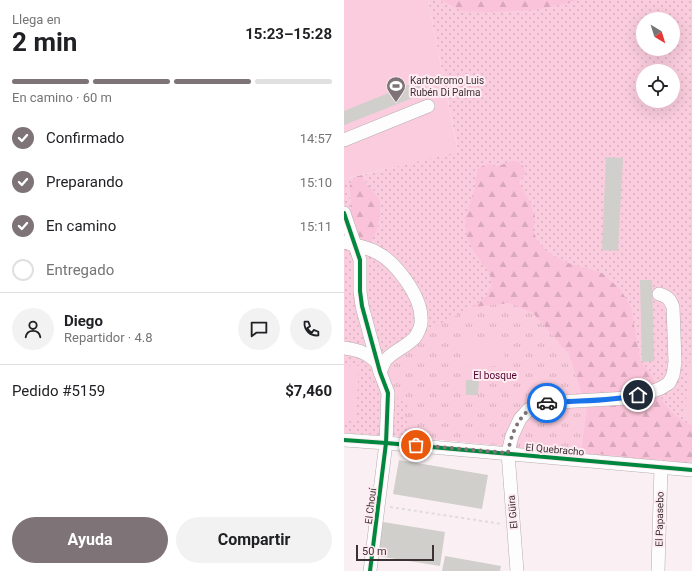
<!DOCTYPE html>
<html lang="es">
<meta charset="utf-8">
<style>
body{margin:0;font-family:Roboto,sans-serif;background:#f2f2f2;color:#202124;height:100vh;display:flex;flex-direction:column;font-size:15px;white-space:nowrap}
*{box-sizing:border-box;margin:0}
p{font-size:13px;color:#757577}
.icon{flex:none;width:22px;height:22px;fill:none;stroke:currentColor;stroke-width:2;stroke-linecap:round;stroke-linejoin:round}
.map{position:relative;flex:1;overflow:hidden}
.details{display:flex;flex-direction:column;background:#fff;width:344px}
.details>*{flex:none}
.needle{width:26px;rotate:142deg}
.tools{position:absolute;left:292px;top:12px;display:grid;gap:8px}
.tools a{display:grid;place-items:center;width:44px;height:44px;border-radius:50%;background:#fff;box-shadow:0 4px 16px #0002;font-size:20px}
.scale{position:absolute;left:12px;bottom:10px;width:78px;box-sizing:border-box;padding-left:4px;border:2px solid #3c3135;border-top:0;font-size:11px;line-height:14px;white-space:nowrap;color:#3c3135;-webkit-text-stroke:3px #feecf2;paint-order:stroke}
.pin{position:absolute;display:grid;place-items:center;width:34px;height:34px;color:#fff;margin:-17px;border:2px solid #fff;border-radius:50%;box-shadow:0 1px 4px #0007}
.courier{position:absolute;display:grid;place-items:center;width:40px;height:40px;margin:-20px;border:3px solid #1a73e8;border-radius:50%;background:#fff;color:#222;box-shadow:0 1px 5px #0007}
.headline em{font-style:normal;font-weight:700}
.headline div{display:flex;flex-direction:column-reverse}
.headline{display:flex;align-items:center;justify-content:space-between;height:68px;padding:0 12px}
h1{font-size:26px;font-weight:700;line-height:30px}
.bar{display:grid;grid-template-columns:repeat(4,1fr);gap:6px 4px;align-content:center;height:48px;padding:0 12px}
.bar i{height:5px;border-radius:3px;background:#e0e0e0}
.bar .current{background:#7e7478}
.bar p{grid-column:span 4}
.line{display:flex;align-items:center;gap:10px;padding:0 12px;border-top:1px solid #e0e0e0}
.line div{flex:1}
.round{display:grid;place-items:center;flex:none;width:42px;height:42px;border-radius:21px;background:#f2f2f2}
ol{padding:0 12px;list-style:none}
li{display:flex;align-items:center;gap:12px;height:44px}
li p{margin-inline-start:auto}
li .icon{padding:4px;border-radius:50%;background:#7e7478;color:#fff;stroke-width:4}
li:last-child{color:#757577}
li i{width:22px;height:22px;border:2px solid #e0e0e0;border-radius:50%}
.button{display:flex;gap:8px;margin-top:auto;padding:8px 12px}
.button a{flex:1;height:46px;border-radius:24px;background:#7e7478;color:#fff;font-size:16px;font-weight:700;line-height:46px;text-align:center}
.button a+a{background:#f2f2f2;color:#202124}
main{display:flex;flex:1;min-height:0}
.map>svg:first-child{display:block}
.grass{fill:url(#grass-dots);fill-rule:evenodd}
.forest{fill:url(#forest-firs)}
.park{fill:url(#park-tufts)}
.garden{fill:#faccdd}
.building{fill:#d1cfcc}
.lines{fill:none;stroke-linecap:round;stroke-linejoin:round}
.minor-casing{stroke:#b5acaf;stroke-width:14}
.path{stroke:#e0dcde;stroke-width:2;stroke-dasharray:3 3;stroke-linecap:butt}
.minor{stroke:#fefdfd;stroke-width:13}
.cycleway-casing{stroke:#feecf2;stroke-width:6}
.cycleway{stroke:#00873e;stroke-width:4}
.done{stroke:#7e7478;stroke-width:4;stroke-dasharray:0 7.2}
.route{stroke:#1a73e8;stroke-width:5}
.labels{text-anchor:middle;stroke-width:4;stroke-linejoin:round;paint-order:stroke}
.poi-label{font-size:10px;fill:#3c3135;stroke:#feecf2;text-anchor:start}
.park-label{font-size:10px;fill:#51002c;stroke:#feecf2}
.street-label{font-size:10px;fill:#3c3135;stroke:#feecf2}
</style>
<main>
<section class="details">
<div class="headline"><div><h1>2 min</h1><p>Llega en</p></div><em>15:23–15:28</em></div>
<div class="bar"><i class="current"></i><i class="current"></i><i class="current"></i><i></i><p>En camino · 60 m</p></div>
<ol>
<li><svg class="icon" aria-label="check" viewBox="0 0 24 24"><path d="M5 12l5 5 9-10"/></svg>Confirmado<p>14:57</p></li>
<li><svg class="icon" aria-label="check" viewBox="0 0 24 24"><path d="M5 12l5 5 9-10"/></svg>Preparando<p>15:10</p></li>
<li><svg class="icon" aria-label="check" viewBox="0 0 24 24"><path d="M5 12l5 5 9-10"/></svg>En camino<p>15:11</p></li>
<li><i></i>Entregado</li>
</ol>
<div class="line" style="height:72px"><a class="round"><svg class="icon" aria-label="person" viewBox="0 0 24 24"><circle cx="12" cy="8" r="4"/><path d="M4 21q1-7 8-7t8 7"/></svg></a><div><b>Diego</b><p>Repartidor · 4.8</p></div><a class="round"><svg class="icon" aria-label="chat" viewBox="0 0 24 24"><path d="M4 5h16v11H9l-5 4z"/></svg></a><a class="round"><svg class="icon" aria-label="phone" viewBox="0 0 24 24"><path d="M5 4h4l2 5-3 2q2 4 5 5l2-3 5 2v4C11 20 4 13 5 4z"/></svg></a></div>
<div class="line" style="height:52px"><div>Pedido #5159</div><b>$7,460</b></div>
<div class="button"><a>Ayuda</a><a>Compartir</a></div>
</section>
<div class="map">
<svg width="348" height="571" viewBox="0 0 348 571">
<defs>
<pattern id="grass-dots" width="8" height="8" patternUnits="userSpaceOnUse"><rect width="8" height="8" fill="#faccdd"/><path d="M2 2h.1M6 6h.1" fill="none" stroke="#d7b0be" stroke-width="1.8" stroke-linecap="round"/></pattern>
<pattern id="forest-firs" width="22" height="20" patternUnits="userSpaceOnUse"><rect width="22" height="20" fill="#fbc3d9"/><path d="M5 1l3.5 6h-7zM16 11l3.5 6h-7z" fill="#d8a8bb"/></pattern>
<pattern id="park-tufts" width="24" height="20" patternUnits="userSpaceOnUse"><rect width="24" height="20" fill="#faccdd"/><path d="M3 7l-1-3M5 7V3M7 7l1-3M15 17l-1-3M17 17v-4M19 17l1-3" fill="none" stroke="#d7b0be"/></pattern>
</defs>
<rect width="100%" height="100%" fill="#faf0f3"/>
<!-- grass -->
<path class="grass" d="M84,0H95L112,8L226,3L236,0H348V465L77,438L0,433V179L9,177L5,188L7,201L6,211L34,227L36,213V200L30,191L23,184L18,175L114,151ZM299,19H329V49H299ZM299,71H329V101H299Z"/>
<!-- forest -->
<g class="forest">
<polygon points="95,0 236,0 226,3 190,10 145,12 118,11"/>
<path d="M167,161C176,161 179,164 182,173L178,178L174,181L186,202L191,217L189,230L193,240L203,252L224,263L243,268L258,273L277,290L287,308L295,353L297,362L306,373L313,385L319,402L331,415L339,421L348,425V460L342,462L77,438L66,430L61,417L75,347L92,326L129,307L142,297L148,285L146,275L141,267L131,253L123,237L121,220L131,187L132,176L134,169L140,165L145,164L152,167Z"/>
<polygon points="18,175 23,184 30,191 36,200 36,213 34,227 27,242 19,245 10,234 6,211 7,201 5,188 9,177"/>
</g>
<!-- park -->
<polygon class="park" points="166,303 189,313 225,354 243,409 237,453 77,438 66,430 61,417 64,404 57,401 51,396 43,372 45,364 79,336 92,326 129,307"/>
<!-- garden -->
<g class="garden">
<polygon points="0,0 84,0 114,152 0,179"/>
<polygon points="160,340 161,366 119,367 118,342"/>
<polygon points="348,341 348,421 340,420"/>
<polygon points="0,365 15,366 12,421 0,421"/>
</g>
<!-- building -->
<g class="building">
<polygon points="74,81 79,94 0,125 0,111"/>
<polygon points="262,157 279,158 274,251 258,250"/>
<polygon points="296,280 308,280 310,361 298,362"/>
<polygon points="122,380 135,380 134,395 122,395"/>
<polygon points="55,460 144,475 138,509 49,494"/>
<polygon points="39,522 101,532 96,566 33,556"/>
<polygon points="101,556 157,566 156,571 98,571"/>
</g>
<g class="lines">
<!-- minor casing -->
<g class="minor-casing">
<g id="minor">
<polyline points="0,140 84,106"/>
<polyline points="0,213 16,260 16,291 18,306 36,372 44,393 42,443 26,571"/>
<path d="M0,242C10,245 23,247 32,252C52,262 77,296 77,318C78,324 75,331 72,336C65,346 48,351 41,361C39,364 38,369 36,372"/>
<path d="M0,348C15,350 24,353 34,364"/>
<polyline points="0,440 42,443 348,470"/>
<path d="M173,571L164,453L168,436L176,419L184,410L197,403L284,398L304,393L317,388L325,383L329,375L331,362L329,307C326,299 323,296 315,294"/>
<polyline points="314,571 317,467"/>
</g>
</g>
<!-- path -->
<polyline class="path" points="46,507 158,524"/>
<!-- minor -->
<use href="#minor" class="minor"/>
<!-- cycleway casing -->
<g class="cycleway-casing">
<g id="cycleway">
<polyline points="0,213 16,260 16,291 18,306 36,372 44,393 42,443 26,571"/>
<polyline points="0,440 42,443 348,470"/>
</g>
</g>
<!-- cycleway -->
<use href="#cycleway" class="cycleway"/>
</g>
<g class="lines">
<!-- done -->
<path class="done" d="M72,445L164,453C167,432 178,405 203,403"/>
<!-- route -->
<path class="route" d="M203,403C233,400 264,402 294,395"/>
</g>
<!-- icons -->
<defs>
<g id="stadium-pin" transform="scale(1)"><path d="M0 17L-7.5 6A9.5 9.5 0 1 1 7.5 6Z" fill="#7e7478" stroke="#feecf2"/><path d="M0-5a6.5 5 0 1 0 0 10a6.5 5 0 1 0 0-10ZM-3.5-1.8h7v3.6h-7Z" fill="#fff"/></g>
</defs>
<g fill-rule="evenodd">
<use href="#stadium-pin" x="52" y="86"/>
</g>
<g class="labels">
<!-- poi labels -->
<g class="poi-label">
<text x="66" y="84">Kartodromo Luis<tspan x="66" dy="12">Rubén Di Palma</tspan></text>
</g>
<!-- park labels -->
<g class="park-label">
<text x="151" y="379">El bosque</text>
</g>
<!-- street labels -->
<g class="street-label">
<text transform="translate(211 449) rotate(5)" y="4">El Quebracho</text>
<text transform="translate(26 506) rotate(-83)" y="4">El Chouí</text>
<text transform="translate(168 512) rotate(-95)" y="4">El Güira</text>
<text transform="translate(315 519) rotate(-89)" y="4">El Papasebo</text>
</g>
</g>
</svg>
<div class="tools">
<a><svg class="needle" viewBox="-14 -14 28 28"><path d="M0-13l5 13h-10z" fill="#e53935"/><path d="M0 13l5-13h-10z" fill="#757577"/></svg></a>
<a><svg class="icon" aria-label="locate" viewBox="0 0 24 24"><circle cx="12" cy="12" r="6"/><path d="M12 2v4M12 18v4M2 12h4M18 12h4"/></svg></a>
</div>
<div class="scale">50 m</div>
<div class="pin" style="left:72px;top:445px;background:#ea580c"><svg class="icon" aria-label="bag" viewBox="0 0 24 24"><path d="M5 8h14l-1 12H6zM9 8a3 3 0 0 1 6 0"/></svg></div>
<div class="pin" style="left:294px;top:395px;background:#1f2937"><svg class="icon" aria-label="home" viewBox="0 0 24 24"><path d="M3 11l9-7 9 7M6 9v11h12V9"/></svg></div>
<div class="courier" style="left:203px;top:403px"><svg class="icon" aria-label="car" viewBox="0 0 24 24"><path d="M5 17H2v-5l4-1 3-4h7l3 4 3 1v5h-3M9 17h6M6 11h13"/><circle cx="7" cy="17" r="2"/><circle cx="17" cy="17" r="2"/></svg></div>
</div>
</main>
